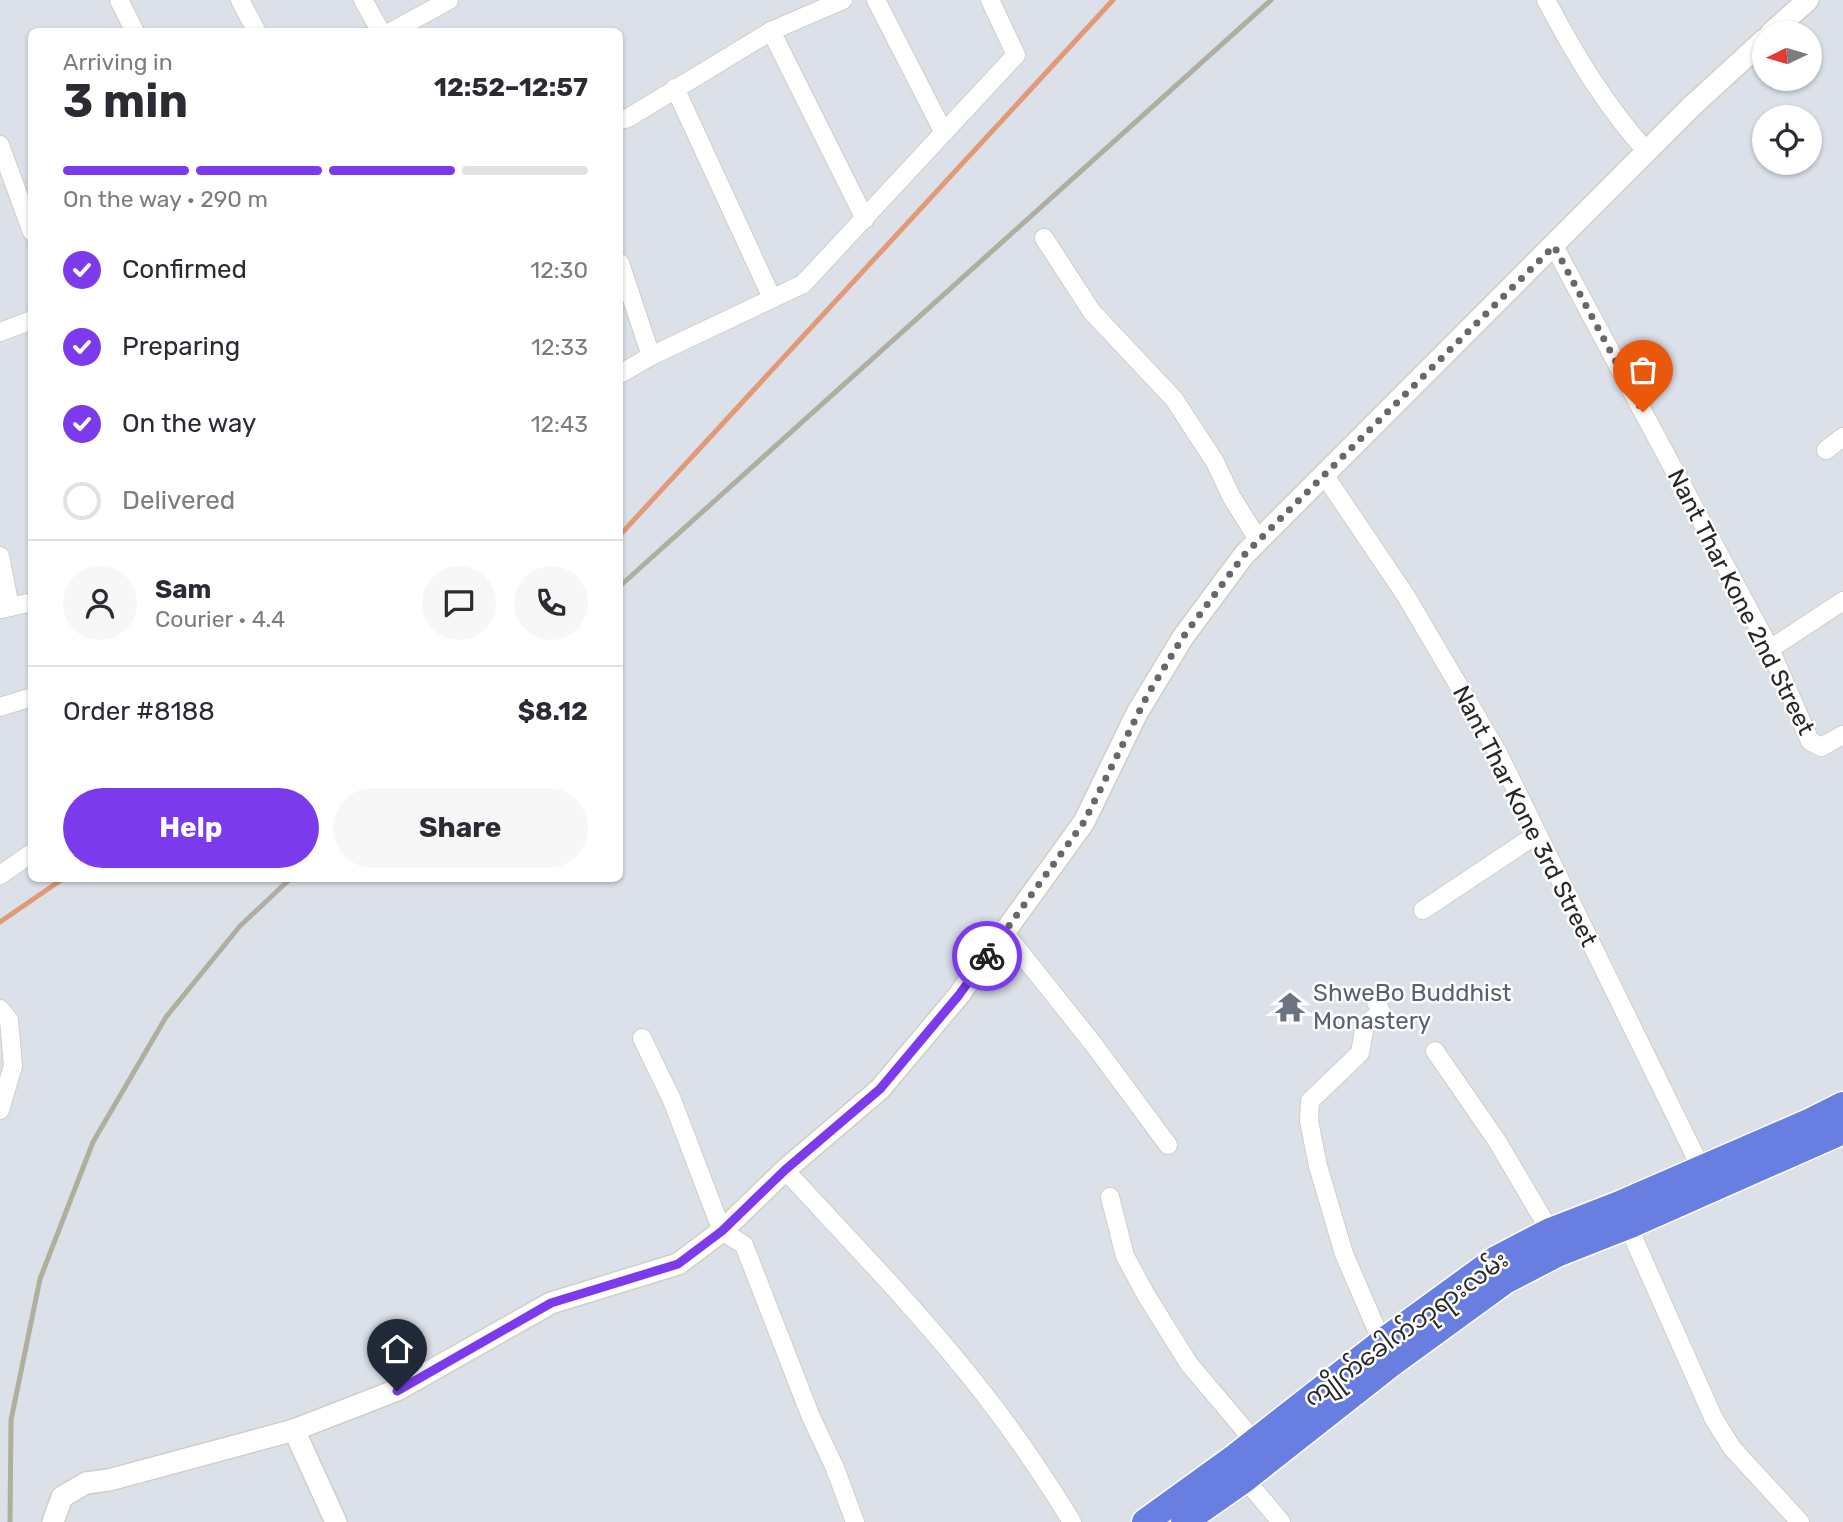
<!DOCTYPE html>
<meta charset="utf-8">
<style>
body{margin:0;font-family:Rubik,"Noto Sans Myanmar",sans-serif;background:#f7f7f7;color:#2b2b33;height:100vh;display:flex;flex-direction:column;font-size:26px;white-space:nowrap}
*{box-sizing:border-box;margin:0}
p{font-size:23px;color:#7c7c81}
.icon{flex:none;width:38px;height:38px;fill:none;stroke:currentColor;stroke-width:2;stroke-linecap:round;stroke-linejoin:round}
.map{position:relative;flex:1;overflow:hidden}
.sheet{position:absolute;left:28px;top:28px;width:595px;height:854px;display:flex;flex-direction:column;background:#fff;border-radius:10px;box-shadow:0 2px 5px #0004}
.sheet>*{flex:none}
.needle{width:46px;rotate:265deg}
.fabs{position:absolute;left:1752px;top:21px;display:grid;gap:14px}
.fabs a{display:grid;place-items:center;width:70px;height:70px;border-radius:50%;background:#fff;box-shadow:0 2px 5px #0004;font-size:35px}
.pin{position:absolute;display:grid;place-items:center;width:60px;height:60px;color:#fff;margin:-72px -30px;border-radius:50% 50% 50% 0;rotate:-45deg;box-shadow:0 0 7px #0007}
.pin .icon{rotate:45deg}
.courier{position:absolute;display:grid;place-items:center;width:70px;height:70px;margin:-35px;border:5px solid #7c3aed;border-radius:50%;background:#fff;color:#222;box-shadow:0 2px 9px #0007}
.headline em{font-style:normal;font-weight:700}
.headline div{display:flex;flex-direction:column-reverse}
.headline{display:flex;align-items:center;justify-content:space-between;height:119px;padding:0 35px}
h1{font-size:46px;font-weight:700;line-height:52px}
.bar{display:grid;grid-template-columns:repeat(4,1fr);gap:10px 7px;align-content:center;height:84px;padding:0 35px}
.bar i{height:9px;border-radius:5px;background:#e1e1e2}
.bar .active{background:#7c3aed}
.bar p{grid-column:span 4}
.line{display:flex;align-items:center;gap:18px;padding:0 35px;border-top:2px solid #e1e1e2}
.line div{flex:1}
.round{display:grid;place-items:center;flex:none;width:74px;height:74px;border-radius:37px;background:#f7f7f7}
ol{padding:0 35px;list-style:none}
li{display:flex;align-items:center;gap:21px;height:77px}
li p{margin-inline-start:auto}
li .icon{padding:7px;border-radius:50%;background:#7c3aed;color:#fff;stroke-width:4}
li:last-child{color:#7c7c81}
li i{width:38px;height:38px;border:4px solid #e1e1e2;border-radius:50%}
.button{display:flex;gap:14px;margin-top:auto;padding:14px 35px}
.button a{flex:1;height:80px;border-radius:42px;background:#7c3aed;color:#fff;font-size:28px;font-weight:700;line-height:80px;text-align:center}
.button a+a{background:#f7f7f7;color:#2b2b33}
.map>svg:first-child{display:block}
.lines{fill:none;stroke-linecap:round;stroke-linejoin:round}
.stream{stroke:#e19978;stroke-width:5}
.minor-casing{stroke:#d0cfc3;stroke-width:20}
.tertiary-casing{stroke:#d0cfc3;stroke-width:24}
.primary-casing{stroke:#fff;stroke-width:29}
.minor{stroke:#fff;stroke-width:18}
.tertiary{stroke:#fff;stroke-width:21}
.primary{stroke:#687ee1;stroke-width:26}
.rail{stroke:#b0af9f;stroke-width:5}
.done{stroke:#67686c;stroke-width:7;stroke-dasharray:0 12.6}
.route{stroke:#7c3aed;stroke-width:9}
.labels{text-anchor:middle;stroke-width:5;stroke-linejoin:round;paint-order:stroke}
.street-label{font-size:24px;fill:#282828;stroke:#fff}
.worship-label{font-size:24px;fill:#5b616d;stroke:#fff;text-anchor:start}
</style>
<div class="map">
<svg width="1843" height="1522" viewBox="0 0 1843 1522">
<rect width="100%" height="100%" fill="#dbe0e9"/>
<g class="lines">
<!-- stream -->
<g class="stream">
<polyline points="620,535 1113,0"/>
<polyline points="0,922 64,878"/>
</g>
<!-- minor casing -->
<g class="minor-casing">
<g id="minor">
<polyline points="119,0 135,32"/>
<polyline points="240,0 257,32"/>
<polyline points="363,0 381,32"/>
<polyline points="876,0 944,133"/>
<path d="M1546,0C1575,55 1605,105 1647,152"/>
<polyline points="771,31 865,219"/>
<polyline points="391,32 449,0"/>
<polyline points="675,88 772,298"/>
<polyline points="620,120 628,118 771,31 843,0"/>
<polyline points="0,145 32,232"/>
<polyline points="1044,238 1092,312 1174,399 1215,462 1231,496 1259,541"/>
<polyline points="1554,246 1770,649 1810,741 1821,747 1843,735"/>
<polyline points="620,263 651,356"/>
<polyline points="0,332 32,320"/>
<polyline points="620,374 651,356 803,284 1016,55 990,0"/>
<polyline points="1826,450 1843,437"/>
<polyline points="1325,476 1406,596 1497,751 1705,1176"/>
<polyline points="0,556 10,607"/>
<polyline points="1,609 32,602"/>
<polyline points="1770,649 1843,601"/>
<polyline points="0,707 32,697"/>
<polyline points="0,875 32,853"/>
<polyline points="1423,910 1537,834"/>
<polyline points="1004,932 1094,1045 1168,1145"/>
<polyline points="1376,1002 1381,1012 1365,1025 1360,1053 1310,1101 1309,1121 1318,1166 1344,1254 1382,1342"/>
<polyline points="0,1009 9,1020 13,1066 0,1110"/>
<polyline points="642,1038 672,1100 722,1231 744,1245 811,1417 835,1468 855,1522"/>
<polyline points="1435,1051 1497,1141 1550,1231"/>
<path d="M785,1170C852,1243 923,1315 984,1394C1016,1435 1045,1478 1072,1522"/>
<polyline points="1110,1197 1125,1256 1146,1295 1189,1364 1255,1442"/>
<polyline points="1628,1226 1714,1419 1732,1448 1800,1522"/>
<polyline points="1245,1479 1281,1522"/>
</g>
</g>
<!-- tertiary casing -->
<g class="tertiary-casing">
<g id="tertiary">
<polyline points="1771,33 1808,0"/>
<polyline points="53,1522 62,1497 86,1483 109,1480 294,1430"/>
<polyline points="336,1522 294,1430 397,1390 551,1303 678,1264 722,1231 785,1170 880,1089 959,995 1084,822 1137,713 1183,637 1244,555 1692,106 1764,40"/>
</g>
</g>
<!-- primary casing -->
<g class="primary-casing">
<g id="primary">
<polyline points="1145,1522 1235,1457 1382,1342 1496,1259 1550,1231 1622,1203 1811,1121 1843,1105"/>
<polyline points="1184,1522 1245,1479 1391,1364 1505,1281 1557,1254 1628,1226 1843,1131"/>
</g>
</g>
<!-- minor -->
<use href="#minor" class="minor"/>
<!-- tertiary -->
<use href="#tertiary" class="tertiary"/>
<!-- primary -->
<use href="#primary" class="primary"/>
<!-- rail -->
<g class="rail">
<polyline points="620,586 1271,0"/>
<polyline points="10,1522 11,1420 40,1279 93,1142 166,1017 240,926 291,878"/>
</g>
</g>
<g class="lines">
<!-- done -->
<polyline class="done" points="987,956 1084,822 1148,694 1183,637 1244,555 1554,246 1643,412"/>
<!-- route -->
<polyline class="route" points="397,1391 551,1303 678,1264 722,1231 785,1170 880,1089 959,995 987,956"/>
</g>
<!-- icons -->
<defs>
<g id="temple-bare" transform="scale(2.415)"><path d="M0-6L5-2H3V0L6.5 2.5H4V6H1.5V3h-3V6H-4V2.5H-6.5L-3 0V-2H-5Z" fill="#6b7280" stroke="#fff" stroke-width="2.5" paint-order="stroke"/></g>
</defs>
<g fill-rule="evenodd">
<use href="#temple-bare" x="1290" y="1007"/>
</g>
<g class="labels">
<!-- street labels -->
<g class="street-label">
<text transform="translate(1741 602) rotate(63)" y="8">Nant Thar Kone 2nd Street</text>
<text transform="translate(1525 816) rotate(63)" y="8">Nant Thar Kone 3rd Street</text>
<text transform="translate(1406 1329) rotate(-36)" y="8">ကျိုက်ခေါက်ဘုရားလမ်း</text>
</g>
<!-- worship labels -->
<g class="worship-label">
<text x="1313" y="1001">ShweBo Buddhist<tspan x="1313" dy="28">Monastery</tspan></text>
</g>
</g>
</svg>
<div class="fabs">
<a><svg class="needle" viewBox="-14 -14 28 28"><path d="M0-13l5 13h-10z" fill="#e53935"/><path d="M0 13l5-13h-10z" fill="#7c7c81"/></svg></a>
<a><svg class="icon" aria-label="locate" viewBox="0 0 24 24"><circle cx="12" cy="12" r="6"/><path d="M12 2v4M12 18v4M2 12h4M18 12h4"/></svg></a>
</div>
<div class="pin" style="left:1643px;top:412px;background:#ea580c"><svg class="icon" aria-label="bag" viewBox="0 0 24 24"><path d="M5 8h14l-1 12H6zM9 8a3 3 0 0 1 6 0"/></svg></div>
<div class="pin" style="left:397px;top:1391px;background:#1f2937"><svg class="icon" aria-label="home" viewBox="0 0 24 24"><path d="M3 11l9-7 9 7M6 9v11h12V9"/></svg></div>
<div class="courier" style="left:987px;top:956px"><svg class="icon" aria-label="bike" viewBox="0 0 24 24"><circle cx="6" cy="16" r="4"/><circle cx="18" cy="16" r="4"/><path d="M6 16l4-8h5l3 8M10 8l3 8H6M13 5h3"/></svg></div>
<section class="sheet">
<div class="headline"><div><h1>3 min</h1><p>Arriving in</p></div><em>12:52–12:57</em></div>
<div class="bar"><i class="active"></i><i class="active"></i><i class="active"></i><i></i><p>On the way · 290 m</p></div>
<ol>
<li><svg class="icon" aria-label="check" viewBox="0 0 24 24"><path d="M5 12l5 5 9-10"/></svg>Confirmed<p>12:30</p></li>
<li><svg class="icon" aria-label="check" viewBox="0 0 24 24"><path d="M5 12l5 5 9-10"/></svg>Preparing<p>12:33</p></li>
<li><svg class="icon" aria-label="check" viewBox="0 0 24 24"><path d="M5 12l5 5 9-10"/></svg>On the way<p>12:43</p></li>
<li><i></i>Delivered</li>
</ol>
<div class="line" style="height:126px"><a class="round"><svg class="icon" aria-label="person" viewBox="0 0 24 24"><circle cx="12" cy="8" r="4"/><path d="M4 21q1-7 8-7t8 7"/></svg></a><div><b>Sam</b><p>Courier · 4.4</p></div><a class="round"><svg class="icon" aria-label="chat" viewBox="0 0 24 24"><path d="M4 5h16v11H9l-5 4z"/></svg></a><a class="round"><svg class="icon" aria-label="phone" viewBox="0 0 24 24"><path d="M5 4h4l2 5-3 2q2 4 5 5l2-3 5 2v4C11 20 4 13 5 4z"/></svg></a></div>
<div class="line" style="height:91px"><div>Order #8188</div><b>$8.12</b></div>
<div class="button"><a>Help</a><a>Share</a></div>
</section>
</div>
